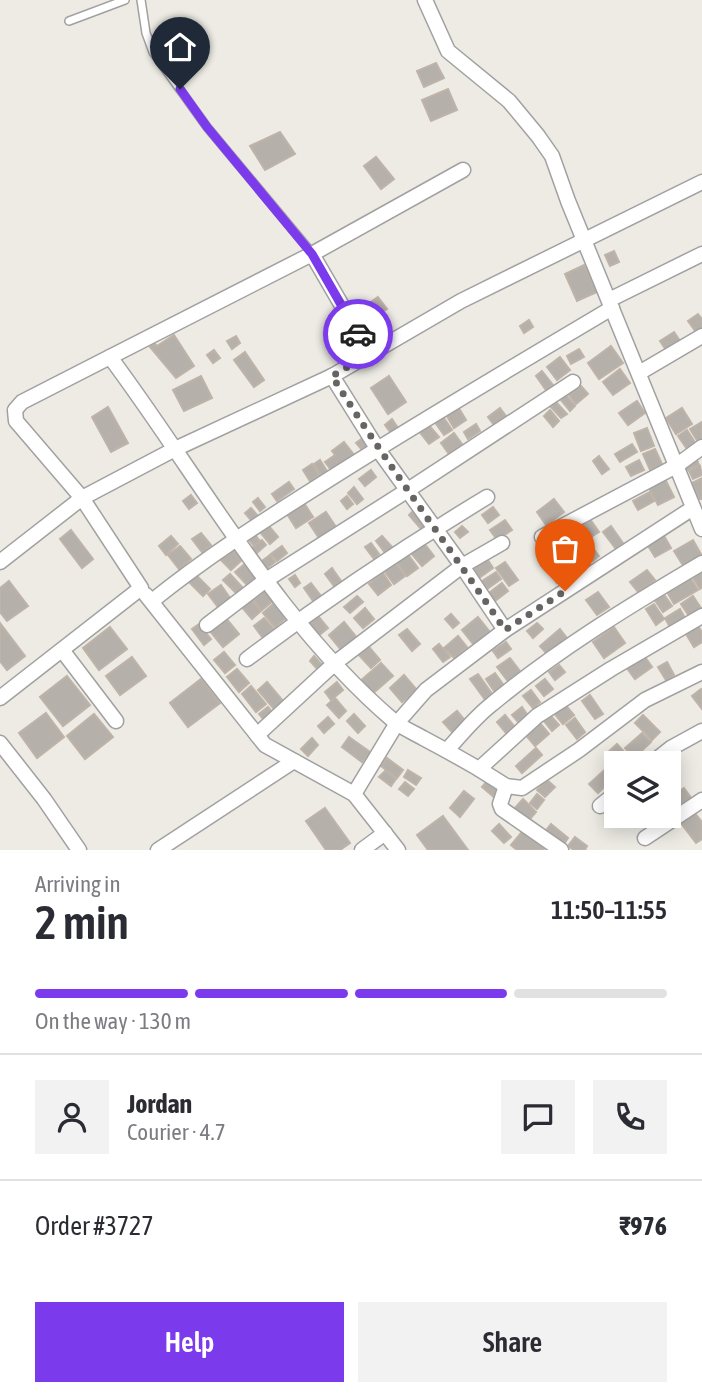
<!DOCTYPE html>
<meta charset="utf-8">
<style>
body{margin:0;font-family:"Asap Condensed",sans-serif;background:#f2f2f3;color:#2b2b33;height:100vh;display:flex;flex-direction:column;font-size:26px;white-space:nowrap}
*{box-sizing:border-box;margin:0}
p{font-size:23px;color:#7c7c81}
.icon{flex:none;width:38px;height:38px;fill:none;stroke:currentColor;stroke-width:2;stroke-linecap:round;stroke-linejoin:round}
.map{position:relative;height:850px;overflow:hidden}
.panel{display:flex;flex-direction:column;background:#fff;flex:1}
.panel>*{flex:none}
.buttons{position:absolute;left:604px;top:751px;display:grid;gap:14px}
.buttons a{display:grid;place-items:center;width:77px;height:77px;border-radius:0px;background:#fff;box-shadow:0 4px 18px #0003;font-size:35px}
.pin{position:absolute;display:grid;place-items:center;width:60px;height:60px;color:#fff;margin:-72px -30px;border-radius:50% 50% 50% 0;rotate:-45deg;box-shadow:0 0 7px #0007}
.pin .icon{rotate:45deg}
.courier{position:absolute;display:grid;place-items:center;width:70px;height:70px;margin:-35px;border:5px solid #7c3aed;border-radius:50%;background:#fff;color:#222;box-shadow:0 2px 9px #0007}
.summary em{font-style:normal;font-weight:600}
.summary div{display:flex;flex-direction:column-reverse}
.summary{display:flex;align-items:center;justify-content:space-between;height:119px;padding:0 35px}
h1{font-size:46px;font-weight:600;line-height:52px}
.bar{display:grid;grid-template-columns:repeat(4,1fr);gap:10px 7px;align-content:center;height:84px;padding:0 35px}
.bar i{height:9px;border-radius:5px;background:#e1e1e2}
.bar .current{background:#7c3aed}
.bar p{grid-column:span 4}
.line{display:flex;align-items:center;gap:18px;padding:0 35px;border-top:2px solid #e1e1e2}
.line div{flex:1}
.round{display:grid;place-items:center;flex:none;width:74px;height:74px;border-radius:0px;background:#f2f2f3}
.primary-button{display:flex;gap:14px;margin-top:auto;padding:14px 35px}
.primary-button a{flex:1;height:80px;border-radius:0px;background:#7c3aed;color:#fff;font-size:28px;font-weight:600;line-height:80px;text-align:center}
.primary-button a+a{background:#f2f2f3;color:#2b2b33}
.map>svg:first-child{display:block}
.building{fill:#b6b0aa;stroke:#beb3a8;stroke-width:2}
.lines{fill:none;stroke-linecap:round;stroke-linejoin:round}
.lane-casing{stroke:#a1a1a1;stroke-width:10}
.street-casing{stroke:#a1a1a1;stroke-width:17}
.lane{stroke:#fff;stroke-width:7}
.street{stroke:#fff;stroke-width:14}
.done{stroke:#666563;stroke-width:7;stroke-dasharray:0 12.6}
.route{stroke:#7c3aed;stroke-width:9}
</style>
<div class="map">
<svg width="702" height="850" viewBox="0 0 702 850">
<rect width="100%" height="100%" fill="#edebe4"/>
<!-- building -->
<g class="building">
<polygon points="436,63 444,78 424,87 417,71"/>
<polygon points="448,89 457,110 431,121 422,100"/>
<polygon points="280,132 295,154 265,170 250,146"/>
<polygon points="376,157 394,179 381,189 364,166"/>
<polygon points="614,251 619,262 610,266 605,255"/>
<polygon points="584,265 597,292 577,301 565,274"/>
<polygon points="378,297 387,309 379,314 371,302"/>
<polygon points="698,314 702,319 702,327 696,332 688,321"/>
<polygon points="529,320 533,327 524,333 520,326"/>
<polygon points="674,332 680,341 666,350 660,341"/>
<polygon points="174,335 194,366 176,378 150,347 155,344 157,346"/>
<polygon points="236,336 240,343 232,349 227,341"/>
<polygon points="611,346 623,363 599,379 588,363"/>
<polygon points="579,349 584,357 571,364 567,356"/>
<polygon points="214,350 220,358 213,363 207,355"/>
<polygon points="245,352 264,380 254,387 234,360"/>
<polygon points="560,357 570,370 557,380 547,367"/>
<polygon points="620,369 630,383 613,395 603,382"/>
<polygon points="542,371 553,385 546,390 536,376"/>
<polygon points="201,376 212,398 184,411 173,390"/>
<polygon points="389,376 406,402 388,414 371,388"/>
<polygon points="581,386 588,394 576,404 569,395"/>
<polygon points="566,395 575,406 570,411 561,400"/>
<polygon points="637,401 645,413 628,425 619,413"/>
<polygon points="556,402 567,414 561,418 551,407"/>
<polygon points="457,405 466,420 454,428 445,413"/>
<polygon points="108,407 128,443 111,452 92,417"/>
<polygon points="500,408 506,416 494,425 488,417"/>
<polygon points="682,408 692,424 676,434 666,418"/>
<polygon points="550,410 559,421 553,427 544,416"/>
<polygon points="442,415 452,430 444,435 434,421"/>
<polygon points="392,419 398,428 391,433 385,425"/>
<polygon points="702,422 702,440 698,442 690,429"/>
<polygon points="427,423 439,437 429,444 418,430"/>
<polygon points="476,424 480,431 468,439 464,432"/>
<polygon points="647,428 654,446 641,451 634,433"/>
<polygon points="687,430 696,444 687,449 678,436"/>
<polygon points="454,433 462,444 449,454 441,443"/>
<polygon points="364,437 370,444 362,450 356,443"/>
<polygon points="344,442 355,456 342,465 341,463 331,470 325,462 335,455 332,451"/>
<polygon points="632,444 637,452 620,462 615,454"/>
<polygon points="655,449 662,464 650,470 643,454"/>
<polygon points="599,456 609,469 602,474 593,461"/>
<polygon points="696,458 699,465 687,470 684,463"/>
<polygon points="320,460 327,471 321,475 314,464"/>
<polygon points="639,460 644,470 631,476 626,467"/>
<polygon points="312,464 319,475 310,481 303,470"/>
<polygon points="700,466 702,475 693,479 689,471"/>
<polygon points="371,470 376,477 365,486 359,479"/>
<polygon points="702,478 702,499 700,499 692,483"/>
<polygon points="665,479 674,497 658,505 649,488"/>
<polygon points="289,482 294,489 277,501 272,494"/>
<polygon points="354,487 363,499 357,504 348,493"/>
<polygon points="650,492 654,501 638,510 633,501"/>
<polygon points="191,495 197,503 189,509 183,501"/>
<polygon points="347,496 353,504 347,509 341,501"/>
<polygon points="258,498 265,507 260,511 253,502"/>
<polygon points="554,499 564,512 546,525 537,512"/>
<polygon points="304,503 313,517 296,528 287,514"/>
<polygon points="493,507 499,515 488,523 482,515"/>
<polygon points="251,508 257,515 251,520 245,513"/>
<polygon points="416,508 429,524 422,530 409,515"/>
<polygon points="326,512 336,527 319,538 309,523"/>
<polygon points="590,519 599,532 591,537 582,524"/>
<polygon points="505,520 512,530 497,540 490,530"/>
<polygon points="268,525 278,537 270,544 260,532"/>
<polygon points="579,525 588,540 581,544 572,529"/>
<polygon points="462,526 468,532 460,538 455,532"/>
<polygon points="611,526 623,543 616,549 603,532"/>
<polygon points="71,530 93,559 82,568 60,539"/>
<polygon points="569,531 579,546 569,552 559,537"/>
<polygon points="201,533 211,545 202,552 192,539"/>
<polygon points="663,534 671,548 655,557 647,544"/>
<polygon points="255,535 260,541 254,546 249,540"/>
<polygon points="171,536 178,544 166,555 159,546"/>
<polygon points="382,536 393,548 386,554 376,541"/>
<polygon points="555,536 567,554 556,561 545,543"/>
<polygon points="262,540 266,545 257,553 252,548"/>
<polygon points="693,540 702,556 684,567 674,551"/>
<polygon points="371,543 379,554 374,559 365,547"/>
<polygon points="424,543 434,556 422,566 411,553"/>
<polygon points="590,544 599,556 593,561 584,548"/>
<polygon points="180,546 191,559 179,569 168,555"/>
<polygon points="282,546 287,553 277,561 271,554"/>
<polygon points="233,550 242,560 231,570 221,560"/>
<polygon points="407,553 418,568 407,576 396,561"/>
<polygon points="270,555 275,562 267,568 262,561"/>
<polygon points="486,557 493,568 479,578 472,567"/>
<polygon points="247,562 260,577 249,587 235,572"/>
<polygon points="505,562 518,580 509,586 496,568"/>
<polygon points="553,563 564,578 557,583 546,568"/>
<polygon points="396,564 405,576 394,584 385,572"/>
<polygon points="332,568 341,581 334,586 325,574"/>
<polygon points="702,569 702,587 700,589 691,575"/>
<polygon points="647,570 655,580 638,592 630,582"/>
<polygon points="496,572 501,579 487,589 482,581"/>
<polygon points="383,573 391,585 378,595 369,584"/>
<polygon points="230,574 243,588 237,594 223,580"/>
<polygon points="196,575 210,589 203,596 189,582"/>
<polygon points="295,575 300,583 295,587 289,579"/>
<polygon points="689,576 698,590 674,604 666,590"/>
<polygon points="9,581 28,606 7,621 0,612 0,588"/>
<polygon points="311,583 321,596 313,601 304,588"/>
<polygon points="502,583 508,591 495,601 489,593"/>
<polygon points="221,585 230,598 218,607 208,594"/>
<polygon points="264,591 273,601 262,610 254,600"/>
<polygon points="598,592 609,607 597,615 586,600"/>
<polygon points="663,593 672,606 663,612 654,599"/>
<polygon points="357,596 363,602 350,613 344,607"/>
<polygon points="693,596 701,608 689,616 681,604"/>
<polygon points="250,598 261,611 252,619 241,606"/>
<polygon points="274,603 286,618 275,627 263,613"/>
<polygon points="654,604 664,619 656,625 646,609"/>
<polygon points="365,608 374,619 363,628 354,618"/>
<polygon points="680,609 685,618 670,627 665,618"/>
<polygon points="451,614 459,623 453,628 445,619"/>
<polygon points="318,616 328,628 318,636 309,625"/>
<polygon points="225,617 239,634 223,647 209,630"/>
<polygon points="478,617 490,632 474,645 462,630"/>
<polygon points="264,618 274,629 263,638 254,626"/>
<polygon points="344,622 357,638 342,651 329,635"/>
<polygon points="0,623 25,656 7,670 0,661"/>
<polygon points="537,623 543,629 533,638 527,631"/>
<polygon points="199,624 211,639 204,645 192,629"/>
<polygon points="698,626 702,632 702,642 694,647 686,634"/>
<polygon points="110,627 127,649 99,670 83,648"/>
<polygon points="614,627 625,643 604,658 593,642"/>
<polygon points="407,629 420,644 412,651 399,635"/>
<polygon points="560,629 567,638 547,654 540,646"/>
<polygon points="458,636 467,647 454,658 444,648"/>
<polygon points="506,642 511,649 498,658 493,651"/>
<polygon points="439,644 450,657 443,662 433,649"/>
<polygon points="369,647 380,660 371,668 359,655"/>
<polygon points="224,652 235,665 225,673 214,660"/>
<polygon points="643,654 652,667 635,679 626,667"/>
<polygon points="314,656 323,666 318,670 310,661"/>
<polygon points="132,657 146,676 120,695 106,676"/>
<polygon points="510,658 523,675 510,684 497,667"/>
<polygon points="667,662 674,675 666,680 658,667"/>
<polygon points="381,663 393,676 371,695 359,682"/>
<polygon points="559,665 565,672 555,680 549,672"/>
<polygon points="237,669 249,683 239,692 227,677"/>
<polygon points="495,673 505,687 496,694 486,679"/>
<polygon points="478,674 493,695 486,701 470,679"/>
<polygon points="404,675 417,690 402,702 390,688"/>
<polygon points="67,676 90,705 63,726 40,697"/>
<polygon points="201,679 220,703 188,727 170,703"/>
<polygon points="545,679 553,689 544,696 536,686"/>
<polygon points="267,682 283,701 274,709 258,690"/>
<polygon points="337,682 343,690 331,700 325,692"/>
<polygon points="251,686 266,704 256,712 242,694"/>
<polygon points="701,689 702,690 702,709 692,696"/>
<polygon points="531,690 540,702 533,708 523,696"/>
<polygon points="590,695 603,714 595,719 582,701"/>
<polygon points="335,698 346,711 339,718 327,705"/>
<polygon points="563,702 574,715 563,724 552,711"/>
<polygon points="268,707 273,713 264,720 259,714"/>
<polygon points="522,707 527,714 518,722 512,715"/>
<polygon points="457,711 467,723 454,734 443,722"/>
<polygon points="46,713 64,737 37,758 19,733"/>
<polygon points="94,714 113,737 85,759 67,736"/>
<polygon points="354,714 365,726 358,733 347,721"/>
<polygon points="505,715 514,726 506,733 497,722"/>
<polygon points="550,715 559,725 552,731 544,721"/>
<polygon points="643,715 660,732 652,740 635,723"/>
<polygon points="328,717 334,724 324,733 318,726"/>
<polygon points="575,718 585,732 577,739 566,725"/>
<polygon points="539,722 549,734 535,746 525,734"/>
<polygon points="642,733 651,742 634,758 625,748"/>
<polygon points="349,737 370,752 362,762 342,747"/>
<polygon points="312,738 318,745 308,756 301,749"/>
<polygon points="617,744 634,763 616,763 616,766 606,754"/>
<polygon points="536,748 542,755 522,773 516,766"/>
<polygon points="387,758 403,770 397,778 381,766"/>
<polygon points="608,767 616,776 598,793 589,784"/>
<polygon points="408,770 421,778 416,785 404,777"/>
<polygon points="385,771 396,779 391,786 379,777"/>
<polygon points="490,778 503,789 495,798 482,787"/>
<polygon points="547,780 555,787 545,797 537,790"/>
<polygon points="405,782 414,789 408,796 399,789"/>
<polygon points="684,788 692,799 652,828 644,817 668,816 668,799"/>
<polygon points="464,791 474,799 460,817 450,808"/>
<polygon points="537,794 544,800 537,809 530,803"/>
<polygon points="523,799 536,812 529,820 515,808"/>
<polygon points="325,808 350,843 340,850 326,850 306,821"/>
<polygon points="694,812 702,822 702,839 696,843 680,822"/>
<polygon points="443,816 468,850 428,850 417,835"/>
<polygon points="499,824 511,837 504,843 492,831"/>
<polygon points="551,824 568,838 562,847 544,833"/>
<polygon points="526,827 547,845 543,850 517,850 511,845"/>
<polygon points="575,837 587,846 585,850 574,850 568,846"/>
</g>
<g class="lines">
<!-- lane casing -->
<g class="lane-casing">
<g id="lane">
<polyline points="141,0 146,33 153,52 207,127 312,253"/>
<polyline points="69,21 125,0"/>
</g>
</g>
<!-- street casing -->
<g class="street-casing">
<g id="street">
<polyline points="425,0 448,51 509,101 538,136 552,156 568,201 702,529"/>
<polyline points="312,254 463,170"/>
<polyline points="609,300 702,254"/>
<path d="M370,354L312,254L110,357C202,480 276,621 395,722C403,728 414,733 423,738C442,748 460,758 479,769L537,716L611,669L702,616"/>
<polyline points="639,373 702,336"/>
<polyline points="332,376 377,448 462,566 502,543"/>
<polyline points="542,537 676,466 702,447"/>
<polyline points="0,562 82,498 175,449 332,376 461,301 702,182"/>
<polyline points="146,595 265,745 354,794 398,850"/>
<path d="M152,601C204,559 260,523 317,487C414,425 513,367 612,308"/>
<polyline points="207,625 266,580 408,490 573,382"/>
<polyline points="62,650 116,721"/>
<path d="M247,659C324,601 404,547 487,497"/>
<polyline points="0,698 141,588 82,498 16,421 15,410 22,402 110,357"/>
<polyline points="257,735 335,663 462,566 505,630 693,508"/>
<polyline points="0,743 44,799 79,850"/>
<path d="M447,750C461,735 475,717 492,704C557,650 629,606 702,563"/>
<polyline points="652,763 671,748 702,731"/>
<polyline points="479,769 506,786 522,788 579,750 645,700 702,672"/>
<polyline points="506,786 500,804 502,809 561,850"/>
<polyline points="354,794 397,723 426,690 505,630"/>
<polyline points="600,806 616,793"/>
<polyline points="645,838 702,800"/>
<polyline points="158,850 294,761"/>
<polyline points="362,850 385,833"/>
</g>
</g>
<!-- lane -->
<use href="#lane" class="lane"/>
<!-- street -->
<use href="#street" class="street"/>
</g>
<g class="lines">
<!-- done -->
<path class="done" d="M358,334L370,354L332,376C386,463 448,545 505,630L565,591"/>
<!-- route -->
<polyline class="route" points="180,89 207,127 312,254 358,334"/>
</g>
</svg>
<div class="buttons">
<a><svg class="icon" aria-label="layers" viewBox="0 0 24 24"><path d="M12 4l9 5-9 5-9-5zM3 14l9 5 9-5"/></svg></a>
</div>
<div class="pin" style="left:565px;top:591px;background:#ea580c"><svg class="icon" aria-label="bag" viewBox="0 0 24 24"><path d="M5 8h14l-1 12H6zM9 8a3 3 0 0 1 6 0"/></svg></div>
<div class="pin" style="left:180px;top:89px;background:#1f2937"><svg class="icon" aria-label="home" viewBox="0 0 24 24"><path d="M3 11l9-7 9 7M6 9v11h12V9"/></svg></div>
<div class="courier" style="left:358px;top:334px"><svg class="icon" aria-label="car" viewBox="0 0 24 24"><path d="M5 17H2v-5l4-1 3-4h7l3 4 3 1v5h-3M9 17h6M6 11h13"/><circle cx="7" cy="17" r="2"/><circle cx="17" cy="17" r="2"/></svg></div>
</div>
<section class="panel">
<div class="summary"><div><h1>2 min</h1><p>Arriving in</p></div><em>11:50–11:55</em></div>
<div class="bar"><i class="current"></i><i class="current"></i><i class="current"></i><i></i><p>On the way · 130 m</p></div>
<div class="line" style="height:126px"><a class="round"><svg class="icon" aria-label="person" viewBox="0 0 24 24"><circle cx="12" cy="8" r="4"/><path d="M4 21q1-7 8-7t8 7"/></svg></a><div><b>Jordan</b><p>Courier · 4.7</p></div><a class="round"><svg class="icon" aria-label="chat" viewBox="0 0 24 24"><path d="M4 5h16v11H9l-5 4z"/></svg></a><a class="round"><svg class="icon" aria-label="phone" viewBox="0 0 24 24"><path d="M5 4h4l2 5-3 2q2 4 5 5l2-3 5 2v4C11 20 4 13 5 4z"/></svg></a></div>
<div class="line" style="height:91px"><div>Order #3727</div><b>₹976</b></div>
<div class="primary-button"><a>Help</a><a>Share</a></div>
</section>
